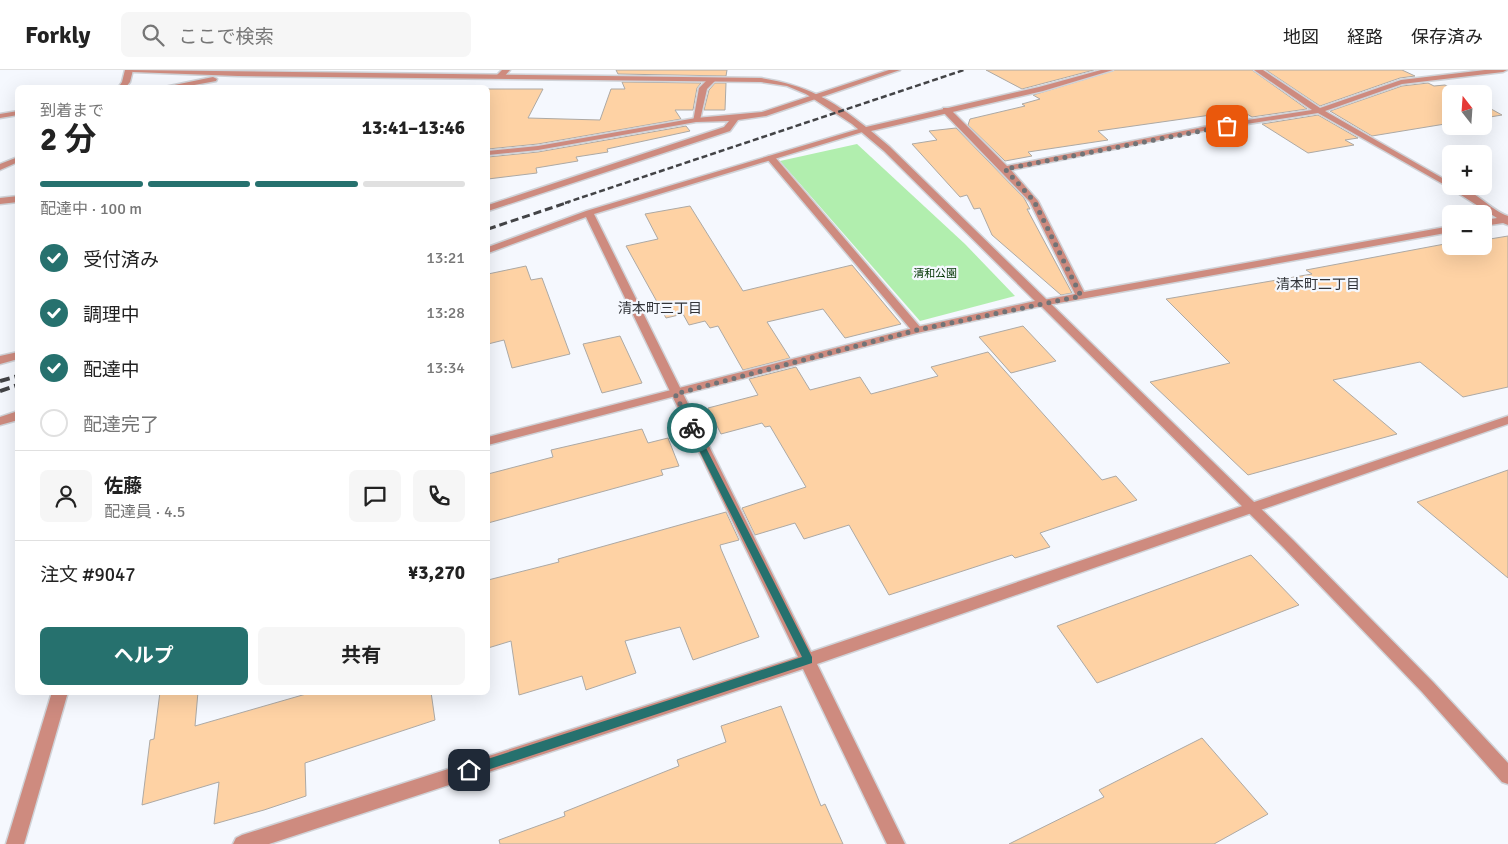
<!DOCTYPE html>
<html lang="ja">
<meta charset="utf-8">
<style>
body{margin:0;font-family:Signika,"Noto Sans JP",sans-serif;background:#f6f6f6;color:#222;height:100vh;display:flex;flex-direction:column;font-size:19px;white-space:nowrap}
*{box-sizing:border-box;margin:0}
p{font-size:16px;color:#767676}
.icon{flex:none;width:28px;height:28px;fill:none;stroke:currentColor;stroke-width:2;stroke-linecap:round;stroke-linejoin:round}
.map{position:relative;flex:1;overflow:hidden}
.sheet{position:absolute;left:15px;top:15px;width:475px;height:610px;display:flex;flex-direction:column;background:#fff;border-radius:8px;box-shadow:0 5px 20px #0002}
.sheet>*{flex:none}
.needle{width:32px;rotate:343deg}
.tools{position:absolute;left:1442px;top:15px;display:grid;gap:10px}
.tools a{display:grid;place-items:center;width:50px;height:50px;border-radius:8px;background:#fff;box-shadow:0 5px 20px #0002;font-size:25px}
.pin{position:absolute;display:grid;place-items:center;width:42px;height:42px;color:#fff;margin:-21px;border-radius:10px;box-shadow:0 2px 8px #0006}
.courier{position:absolute;display:grid;place-items:center;width:50px;height:50px;margin:-25px;border:4px solid #26716e;border-radius:50%;background:#fff;color:#222;box-shadow:0 1px 6px #0007}
.head em{font-style:normal;font-weight:700}
.head div{display:flex;flex-direction:column-reverse}
.head{display:flex;align-items:center;justify-content:space-between;height:85px;padding:0 25px}
h1{font-size:32px;font-weight:700;line-height:38px}
.bar{display:grid;grid-template-columns:repeat(4,1fr);gap:8px 5px;align-content:center;height:60px;padding:0 25px}
.bar i{height:6px;border-radius:4px;background:#e0e0e0}
.bar .current{background:#26716e}
.bar p{grid-column:span 4}
.line{display:flex;align-items:center;gap:12px;padding:0 25px;border-top:1px solid #e0e0e0}
.line div{flex:1}
.round{display:grid;place-items:center;flex:none;width:52px;height:52px;border-radius:8px;background:#f6f6f6}
ol{padding:0 25px;list-style:none}
li{display:flex;align-items:center;gap:15px;height:55px}
li p{margin-inline-start:auto}
li .icon{padding:5px;border-radius:50%;background:#26716e;color:#fff;stroke-width:4}
li:last-child{color:#767676}
li i{width:28px;height:28px;border:2px solid #e0e0e0;border-radius:50%}
.button{display:flex;gap:10px;margin-top:auto;padding:10px 25px}
.button a{flex:1;height:58px;border-radius:8px;background:#26716e;color:#fff;font-size:20px;font-weight:700;line-height:58px;text-align:center}
.button a+a{background:#f6f6f6;color:#222}
header{display:flex;align-items:center;gap:30px;box-sizing:border-box;height:70px;padding:0 25px;background:#fff;border-bottom:1px solid #e0e0e0}
header strong{font-size:24px}
nav{display:flex;gap:28px;margin-inline-start:auto;font-size:18px}
.search{width:350px;height:45px;background:#f6f6f6;display:flex;align-items:center;gap:12px;box-sizing:border-box;padding:0 18px;border-radius:8px;color:#767676;font-size:19px}
.map>svg:first-child{display:block}
.green{fill:#b1eeae}
.building{fill:#fed2a4;stroke:#ada9a4}
.lines{fill:none;stroke-linecap:round;stroke-linejoin:round}
.service-casing{stroke:#d0d3d8;stroke-width:3}
.minor-casing{stroke:#d0d3d8;stroke-width:3}
.tertiary-casing{stroke:#d0d3d8;stroke-width:3}
.service{fill:#ce8b7f;fill-rule:evenodd}
.minor{fill:#ce8b7f;fill-rule:evenodd}
.tertiary{fill:#ce8b7f;fill-rule:evenodd}
.rail-far2{stroke:#434447;stroke-width:2.5;stroke-dasharray:6 3;stroke-linecap:butt}
.rail-far1{stroke:#434447;stroke-width:3;stroke-dasharray:8 4;stroke-linecap:butt}
.rail{stroke:#434447;stroke-width:4;stroke-dasharray:10 5;stroke-linecap:butt}
.route{fill:#26716e}
.done{stroke:#717376;stroke-width:5;stroke-dasharray:0 9}
.labels{text-anchor:middle;stroke-width:4.5;stroke-linejoin:round;paint-order:stroke}
.far-park-label{font-size:11px;fill:#003401;stroke:#f5f8fe}
.neighbourhood-label{font-size:14px;fill:#323439;stroke:#f5f8fe}
</style>
<header>
<strong>Forkly</strong>
<div class="search"><svg class="icon" aria-label="search" viewBox="0 0 24 24"><circle cx="10" cy="10" r="6"/><path d="M15 15l6 6"/></svg>ここで検索</div>
<nav><a>地図</a><a>経路</a><a>保存済み</a></nav>
</header>
<div class="map">
<svg width="1508" height="774" viewBox="0 0 1508 774">
<rect width="100%" height="100%" fill="#f5f8fe"/>
<!-- green -->
<polygon class="green" points="857,74 965,174 1015,226 920,251 780,91"/>
<!-- building -->
<g class="building">
<polygon points="616,0 727,0 726,6 618,4"/>
<polygon points="986,0 1094,0 1022,19"/>
<polygon points="1115,0 1252,0 1307,39 1252,47 1247,44 1238,46 1232,42 1098,61 1108,70 1028,82 1032,86 1005,91 968,55 970,49 1025,36 1022,34 1040,29 1033,25"/>
<polygon points="1266,0 1402,0 1415,6 1400,8 1320,36"/>
<polygon points="622,12 701,13 697,18 693,40 675,40 681,49 538,74 488,79 488,19 543,19 528,48 600,50 611,19 625,19"/>
<polygon points="715,13 726,13 725,40 704,40 709,20"/>
<polygon points="1428,13 1434,16 1445,15 1462,24 1451,24 1451,53 1372,66 1330,41 1402,16"/>
<polygon points="1484,35 1502,45 1484,48"/>
<polygon points="1318,45 1358,68 1345,70 1354,75 1308,83 1262,54"/>
<polygon points="686,56 690,61 607,79 608,82 576,87 578,91 536,98 537,103 488,109 488,87 538,82"/>
<polygon points="956,58 1024,128 1030,139 1027,139 1072,223 1061,225 992,165 980,138 974,139 967,125 960,127 912,74 937,70 929,61"/>
<polygon points="690,136 743,221 852,195 901,254 845,268 823,239 767,252 790,288 743,300 718,256 710,258 705,251 689,255 683,244 666,248 626,176 658,169 645,144"/>
<polygon points="1508,166 1508,317 1463,327 1420,292 1333,310 1397,364 1248,405 1150,312 1230,293 1166,229 1312,204 1306,200 1450,173 1451,176 1484,176 1484,170"/>
<polygon points="526,196 531,210 542,208 570,284 512,298 504,270 488,274 488,204"/>
<polygon points="1023,256 1056,291 1011,303 979,267"/>
<polygon points="620,266 642,313 602,323 583,274"/>
<polygon points="988,282 1102,410 1116,406 1137,430 1040,463 1050,477 1015,488 1012,485 889,525 849,455 804,469 795,453 755,465 742,438 806,417 770,356 765,357 762,353 721,364 708,338 758,325 749,309 796,297 810,320 860,307 871,324 938,306 931,297"/>
<polygon points="642,359 648,373 668,368 679,396 661,400 663,405 488,453 488,404 553,387 551,380"/>
<polygon points="1508,400 1508,508 1417,432"/>
<polygon points="726,442 739,470 720,475 721,479 759,567 693,590 680,557 625,571 636,603 586,620 582,606 519,625 511,571 488,578 488,510 559,492 558,489"/>
<polygon points="1251,485 1299,535 1097,613 1057,556"/>
<polygon points="160,622 198,622 195,656 313,622 431,622 435,650 305,693 306,726 264,740 214,754 219,712 142,735 150,670 154,669"/>
<polygon points="781,636 821,736 825,734 843,774 500,774 499,770 565,746 564,742 679,696 677,690 726,672 721,656"/>
<polygon points="1202,668 1268,744 1214,774 1009,774 1104,727 1099,720"/>
</g>
<g class="lines">
<!-- service casing -->
<g class="service-casing">
<g id="service">
<polygon points="708,9 715,11 707,19 700,50 693,52 699,18"/>
<polygon points="768,86 774,86 921,258 922,260 921,262 913,262 768,90"/>
<polygon points="18,341 18,350 0,355 0,347"/>
</g>
</g>
<!-- minor casing -->
<g class="minor-casing">
<g id="minor">
<polygon points="125,0 133,0 130,12 125,18 118,18 122,12"/>
<polygon points="502,0 510,0 503,8 497,8 496,6"/>
<polygon points="889,0 900,0 766,46 738,50 730,61 488,141 488,135 724,57 729,51 696,52 538,80 488,85 488,81 538,76 696,48 762,42"/>
<path d="M1254,0H1263L1320,38L1401,10L1485,0H1507L1503,2L1402,14L1325,41L1451,113V116C1473,116 1489,140 1508,146V155L1503,153L1484,156V150L1497,148L1450,118L1318,43L1208,60L1011,100L1038,131L1084,222L1451,156V162L1042,236L1038,235L1037,233L1038,231L1075,224L1030,132L943,42V38H949L1007,96L1208,56L1312,40Z"/>
<polygon points="862,58 869,60 594,144 811,582 1508,346 1508,354 817,594 905,774 887,774 803,599 269,774 233,774 236,768 242,765 798,587 586,147 491,182 488,183 488,177 586,141"/>
<polygon points="18,87 18,92 0,100 0,94"/>
<polygon points="18,126 18,132 0,134 0,128"/>
<polygon points="18,282 18,289 0,294 0,286"/>
</g>
</g>
<!-- tertiary casing -->
<g class="tertiary-casing">
<g id="tertiary">
<path d="M129,0L761,8C806,15 831,29 866,57L1039,17L1101,0H1113L1043,21L871,61L890,77L1293,470L1433,612L1508,693V714L1502,712L1422,622L1283,477L1041,236L917,263L488,375V367L917,257L1035,231L884,81L852,54L806,24L787,16L761,12L238,6L133,2Z"/>
<polygon points="213,7 217,9 216,11 178,18 160,18"/>
<polygon points="18,41 18,45 0,48 0,44"/>
<polygon points="52,622 68,622 24,774 6,774"/>
</g>
</g>
<!-- service -->
<use href="#service" class="service"/>
<!-- minor -->
<use href="#minor" class="minor"/>
<!-- tertiary -->
<use href="#tertiary" class="tertiary"/>
<!-- rail-far2 -->
<polyline class="rail-far2" points="565,133 964,0"/>
<!-- rail-far1 -->
<polyline class="rail-far1" points="488,159 569,132"/>
<!-- rail -->
<g class="rail">
<polyline points="0,311 18,306"/>
<polyline points="0,321 18,315"/>
</g>
</g>
<!-- route -->
<polygon class="route" points="689,356 695,356 696,358 812,587 812,593 469,706 465,704 463,700 465,697 469,695 802,587 688,358"/>
<g class="lines">
<!-- done -->
<polyline class="done" points="692,358 675,324 917,260 1081,226 1034,131 1005,99 1227,56"/>
</g>
<g class="labels">
<!-- far-park labels -->
<g class="far-park-label">
<text x="935" y="207">清和公園</text>
</g>
<!-- neighbourhood labels -->
<g class="neighbourhood-label">
<text x="1318" y="219">清本町二丁目</text>
<text x="660" y="243">清本町三丁目</text>
</g>
</g>
</svg>
<div class="tools">
<a><svg class="needle" viewBox="-14 -14 28 28"><path d="M0-13l5 13h-10z" fill="#e53935"/><path d="M0 13l5-13h-10z" fill="#767676"/></svg></a>
<a>+</a>
<a>−</a>
</div>
<div class="pin" style="left:1227px;top:56px;background:#ea580c"><svg class="icon" aria-label="bag" viewBox="0 0 24 24"><path d="M5 8h14l-1 12H6zM9 8a3 3 0 0 1 6 0"/></svg></div>
<div class="pin" style="left:469px;top:700px;background:#1f2937"><svg class="icon" aria-label="home" viewBox="0 0 24 24"><path d="M3 11l9-7 9 7M6 9v11h12V9"/></svg></div>
<div class="courier" style="left:692px;top:358px"><svg class="icon" aria-label="bike" viewBox="0 0 24 24"><circle cx="6" cy="16" r="4"/><circle cx="18" cy="16" r="4"/><path d="M6 16l4-8h5l3 8M10 8l3 8H6M13 5h3"/></svg></div>
<section class="sheet">
<div class="head"><div><h1>2 分</h1><p>到着まで</p></div><em>13:41–13:46</em></div>
<div class="bar"><i class="current"></i><i class="current"></i><i class="current"></i><i></i><p>配達中 · 100 m</p></div>
<ol>
<li><svg class="icon" aria-label="check" viewBox="0 0 24 24"><path d="M5 12l5 5 9-10"/></svg>受付済み<p>13:21</p></li>
<li><svg class="icon" aria-label="check" viewBox="0 0 24 24"><path d="M5 12l5 5 9-10"/></svg>調理中<p>13:28</p></li>
<li><svg class="icon" aria-label="check" viewBox="0 0 24 24"><path d="M5 12l5 5 9-10"/></svg>配達中<p>13:34</p></li>
<li><i></i>配達完了</li>
</ol>
<div class="line" style="height:90px"><a class="round"><svg class="icon" aria-label="person" viewBox="0 0 24 24"><circle cx="12" cy="8" r="4"/><path d="M4 21q1-7 8-7t8 7"/></svg></a><div><b>佐藤</b><p>配達員 · 4.5</p></div><a class="round"><svg class="icon" aria-label="chat" viewBox="0 0 24 24"><path d="M4 5h16v11H9l-5 4z"/></svg></a><a class="round"><svg class="icon" aria-label="phone" viewBox="0 0 24 24"><path d="M5 4h4l2 5-3 2q2 4 5 5l2-3 5 2v4C11 20 4 13 5 4z"/></svg></a></div>
<div class="line" style="height:65px"><div>注文 #9047</div><b>¥3,270</b></div>
<div class="button"><a>ヘルプ</a><a>共有</a></div>
</section>
</div>
